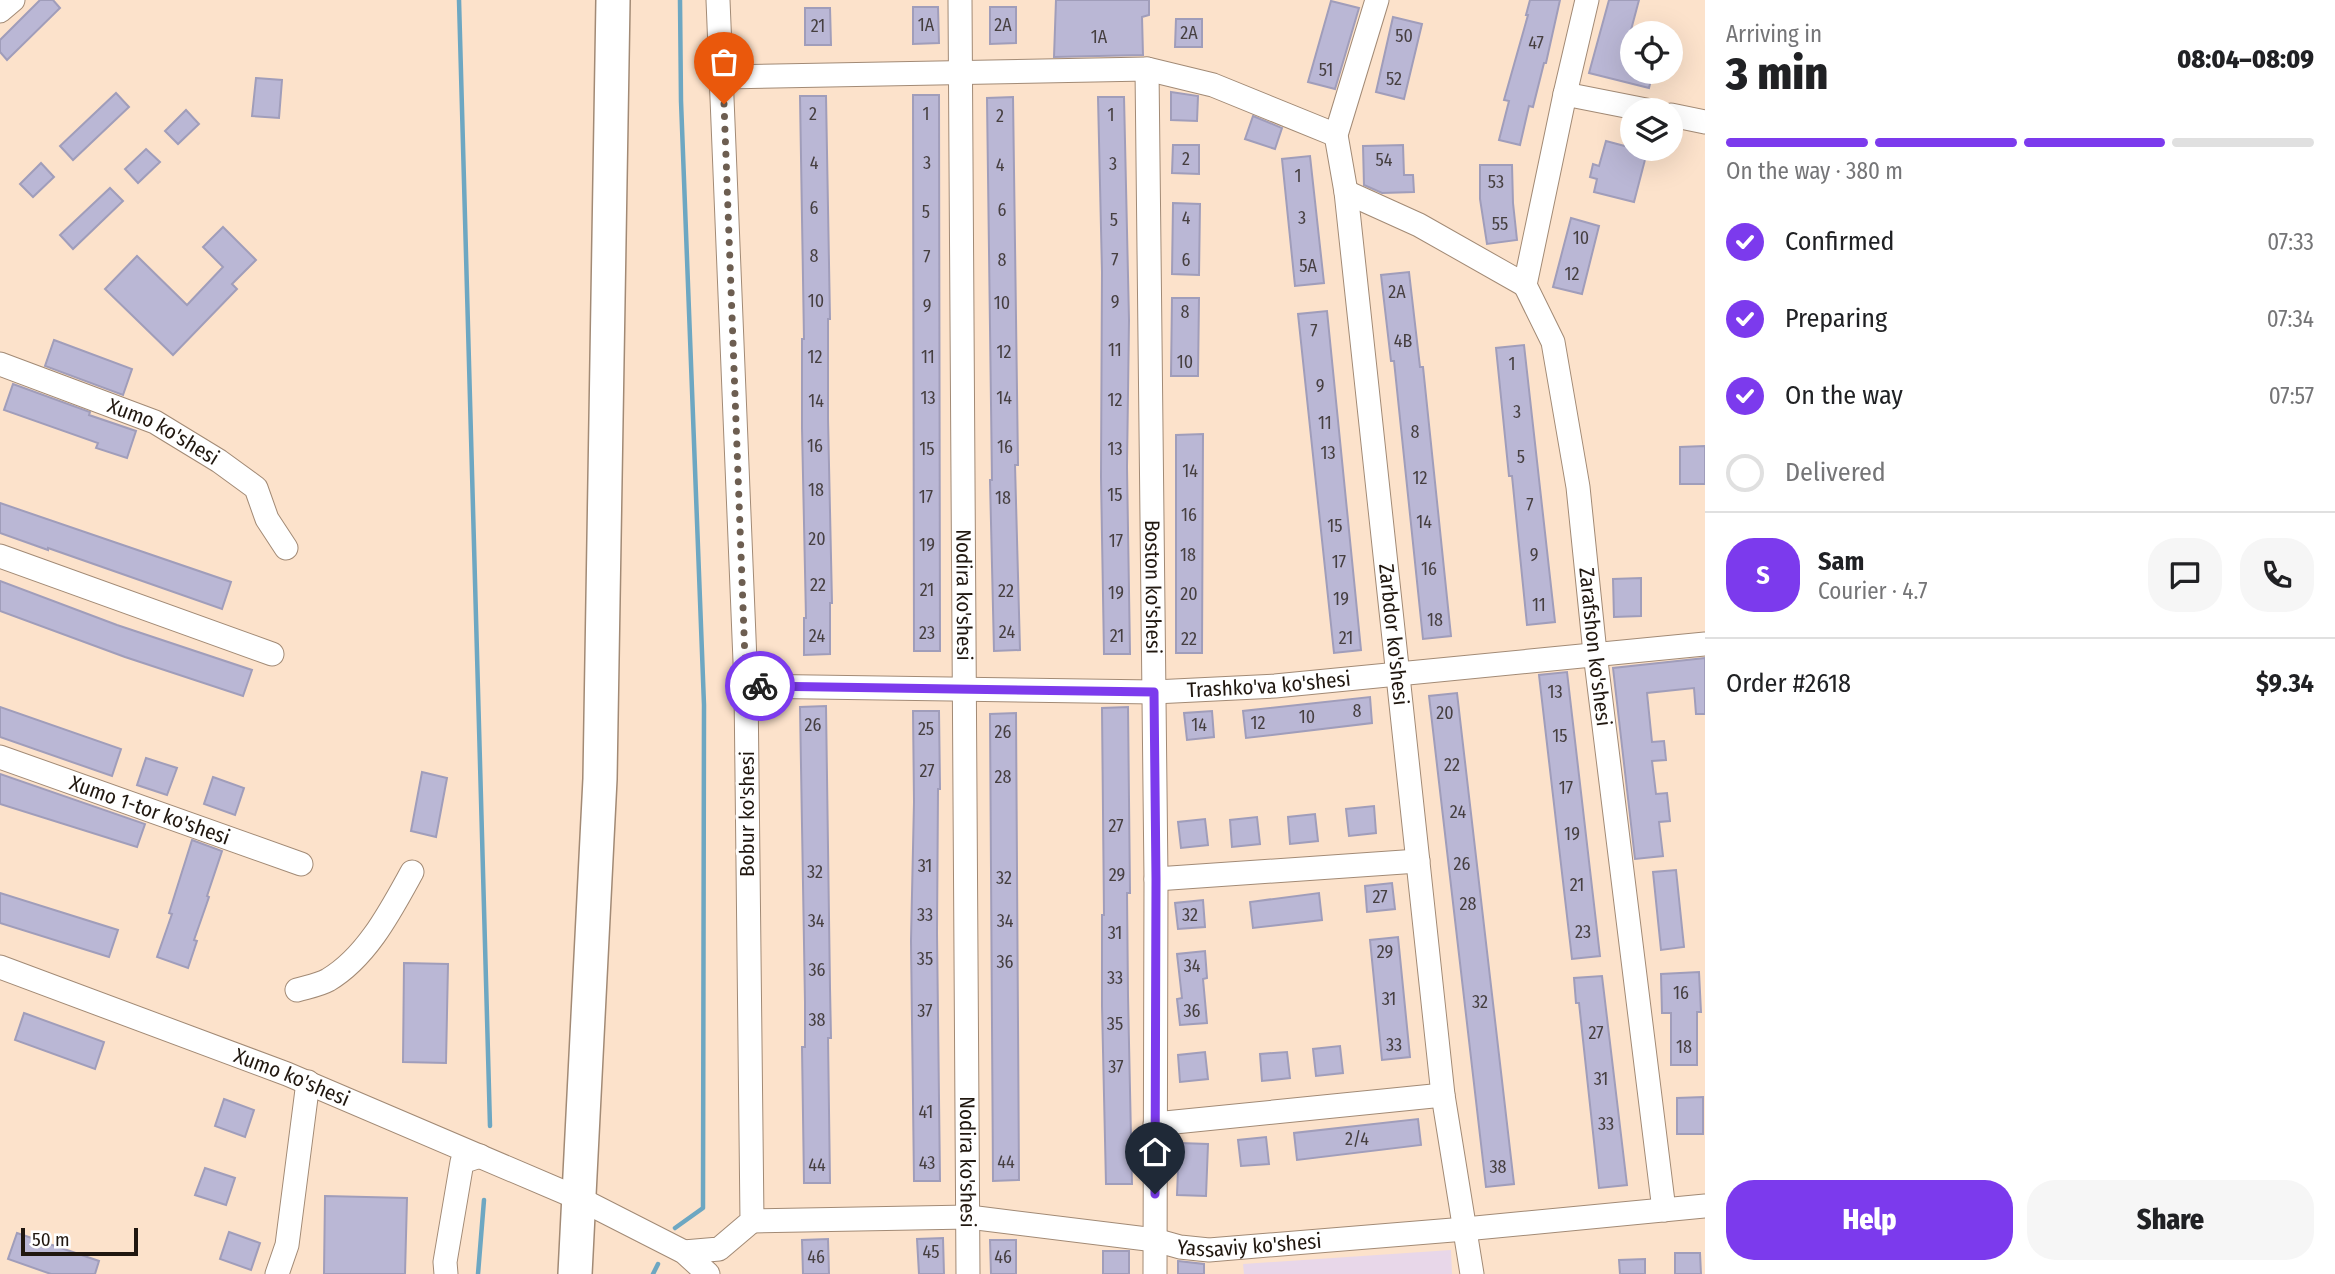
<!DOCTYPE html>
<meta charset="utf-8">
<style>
body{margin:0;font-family:"Fira Sans Condensed",sans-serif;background:#f6f6f6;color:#202124;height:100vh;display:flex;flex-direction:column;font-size:26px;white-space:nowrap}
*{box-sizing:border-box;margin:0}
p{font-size:23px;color:#757577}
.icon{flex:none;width:38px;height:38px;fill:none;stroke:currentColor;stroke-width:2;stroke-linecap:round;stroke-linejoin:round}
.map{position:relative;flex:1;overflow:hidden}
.drawer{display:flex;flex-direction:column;background:#fff;width:630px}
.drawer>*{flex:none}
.buttons{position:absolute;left:1620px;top:21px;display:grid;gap:14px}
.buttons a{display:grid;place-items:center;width:63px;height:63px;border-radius:50%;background:#fff;box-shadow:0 7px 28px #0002;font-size:35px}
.scale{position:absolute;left:21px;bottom:18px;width:117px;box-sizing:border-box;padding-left:7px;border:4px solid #20170f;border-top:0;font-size:19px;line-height:24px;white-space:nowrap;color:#20170f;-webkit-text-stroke:5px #fff;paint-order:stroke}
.pin{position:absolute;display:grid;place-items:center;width:60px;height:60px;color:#fff;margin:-72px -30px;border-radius:50% 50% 50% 0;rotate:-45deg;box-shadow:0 0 7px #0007}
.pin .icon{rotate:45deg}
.courier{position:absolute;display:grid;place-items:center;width:70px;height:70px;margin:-35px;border:5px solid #7c3aed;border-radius:50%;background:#fff;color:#222;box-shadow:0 2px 9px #0007}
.summary em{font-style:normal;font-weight:800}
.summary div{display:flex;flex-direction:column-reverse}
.summary{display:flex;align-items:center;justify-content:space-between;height:119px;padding:0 21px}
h1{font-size:46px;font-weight:800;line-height:52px}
.bar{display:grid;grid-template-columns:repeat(4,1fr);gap:10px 7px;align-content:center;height:84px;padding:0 21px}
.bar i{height:9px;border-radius:5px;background:#e0e0e0}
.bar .on{background:#7c3aed}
.bar p{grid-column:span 4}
.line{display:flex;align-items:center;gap:18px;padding:0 21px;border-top:2px solid #e0e0e0}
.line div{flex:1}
.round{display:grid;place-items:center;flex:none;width:74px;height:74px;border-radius:28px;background:#f6f6f6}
ol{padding:0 21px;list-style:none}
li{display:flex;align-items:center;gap:21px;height:77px}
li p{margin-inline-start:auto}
li .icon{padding:7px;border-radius:50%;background:#7c3aed;color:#fff;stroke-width:4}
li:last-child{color:#757577}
li i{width:38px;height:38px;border:4px solid #e0e0e0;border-radius:50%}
.action{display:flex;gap:14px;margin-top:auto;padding:14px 21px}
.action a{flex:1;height:80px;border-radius:28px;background:#7c3aed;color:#fff;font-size:28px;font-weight:800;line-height:80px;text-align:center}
.action a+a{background:#f6f6f6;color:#202124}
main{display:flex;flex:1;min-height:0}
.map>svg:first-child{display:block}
.education{fill:#e8d7e9}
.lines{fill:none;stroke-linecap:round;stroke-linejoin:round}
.stream{stroke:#6da7c2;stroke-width:4.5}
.building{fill:#bab7d5;stroke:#a09dba;stroke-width:2}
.minor-casing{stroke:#a28a75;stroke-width:25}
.highway-casing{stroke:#a28a75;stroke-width:36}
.minor{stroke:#fff;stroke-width:23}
.highway{stroke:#fff;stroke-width:33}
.done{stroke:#6d5e51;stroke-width:7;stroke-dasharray:0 12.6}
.route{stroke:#7c3aed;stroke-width:9}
.labels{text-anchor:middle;stroke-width:6;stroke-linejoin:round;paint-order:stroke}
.number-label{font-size:18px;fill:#463f40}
.street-label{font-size:21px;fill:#20170f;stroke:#fff}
</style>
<main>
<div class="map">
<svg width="1705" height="1274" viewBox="0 0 1705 1274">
<rect width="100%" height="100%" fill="#fce2cb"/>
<!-- education -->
<polygon class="education" points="1451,1250 1452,1274 1244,1274 1243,1264"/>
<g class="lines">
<!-- stream -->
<g class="stream">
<polyline points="459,0 490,1126"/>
<polyline points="675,1228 703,1208 704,705 681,101 680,0"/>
<polyline points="478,1274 484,1200"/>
<polyline points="653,1274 658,1264"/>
</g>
</g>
<!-- building -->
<g class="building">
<polygon points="40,0 53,0 60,8 7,60 0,52 0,40"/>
<polygon points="1056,0 1149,0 1149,15 1142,17 1143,55 1054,57"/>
<polygon points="1530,0 1560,0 1546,63 1544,63 1533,107 1529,106 1520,145 1499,140 1509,101 1504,100 1528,15 1526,15"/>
<polygon points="1609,0 1639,0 1631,30 1633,51 1629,66 1633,67 1633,72 1653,72 1649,88 1589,73"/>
<polygon points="1331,1 1359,8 1335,89 1308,82"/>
<polygon points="913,7 938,7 939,43 913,44"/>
<polygon points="990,7 1016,7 1016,43 990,44"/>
<polygon points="805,8 830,8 831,45 805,45"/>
<polygon points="1393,17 1422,24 1404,99 1376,92"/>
<polygon points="1176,19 1202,19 1202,47 1175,47"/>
<polygon points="256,78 282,80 279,118 252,116"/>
<polygon points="1171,92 1198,96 1197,121 1171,120"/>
<polygon points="116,93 129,107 73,160 60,146"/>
<polygon points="913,95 939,95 940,651 914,651"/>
<polygon points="800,96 826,96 830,319 828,319 828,419 832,603 830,603 830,654 804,655 804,618 806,618 802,428 802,339 804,339"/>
<polygon points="1013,97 1018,465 1015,465 1020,650 994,651 990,480 992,480 987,98"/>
<polygon points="1098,97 1124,97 1129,320 1127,467 1130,654 1104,654 1101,477 1102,272"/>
<polygon points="186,110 199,124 178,144 165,131"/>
<polygon points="1253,116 1282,128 1275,149 1245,139"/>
<polygon points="1606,141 1647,152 1634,202 1594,192 1597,179 1590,177 1593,164 1599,166"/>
<polygon points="1173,145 1199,145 1199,174 1172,173"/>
<polygon points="1403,145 1404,175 1413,175 1414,192 1382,193 1364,185 1363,146"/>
<polygon points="146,149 160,162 138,183 125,169"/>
<polygon points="1310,156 1324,283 1295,286 1282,159"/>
<polygon points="41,163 54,177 33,197 20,184"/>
<polygon points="1480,165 1512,165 1513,203 1517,240 1487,244 1480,199"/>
<polygon points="110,188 123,201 73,249 60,235"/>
<polygon points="1173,203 1200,204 1199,275 1172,274"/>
<polygon points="1571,218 1599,226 1582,294 1553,287"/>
<polygon points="223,227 256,260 232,284 237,289 173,355 105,289 137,256 187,305 223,267 203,247"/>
<polygon points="1409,272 1420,367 1423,367 1451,636 1423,639 1394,361 1391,361 1381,275"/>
<polygon points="1172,298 1199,298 1198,376 1171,376"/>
<polygon points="1327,311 1361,650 1334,653 1298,314"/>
<polygon points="54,340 132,369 123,395 45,366"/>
<polygon points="1524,345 1555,622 1527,625 1512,476 1509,476 1496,348"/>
<polygon points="13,384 90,412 89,415 136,431 127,458 96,448 98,443 4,410"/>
<polygon points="1203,434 1202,653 1176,653 1176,435"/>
<polygon points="1705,446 1705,484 1680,484 1680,447"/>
<polygon points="0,503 231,582 222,609 48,548 48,550 0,533"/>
<polygon points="1641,578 1641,616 1614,617 1613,579"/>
<polygon points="0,581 117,625 252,670 243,696 125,657 0,611"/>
<polygon points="1705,658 1705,714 1696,714 1694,688 1647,693 1652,742 1664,741 1666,760 1652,761 1656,794 1667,793 1670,821 1659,822 1663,856 1635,859 1613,668"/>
<polygon points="1567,672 1600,956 1572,959 1539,675"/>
<polygon points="1457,693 1514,1184 1486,1187 1429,696"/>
<polygon points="1370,697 1372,723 1246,738 1243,711"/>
<polygon points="826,706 830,988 831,1038 828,1038 830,1183 804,1183 802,1047 805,1047 805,1002 800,707"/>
<polygon points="0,707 121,749 112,776 0,737"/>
<polygon points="1128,707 1130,893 1127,893 1128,996 1132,1184 1106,1184 1102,1006 1102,915 1104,915 1102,708"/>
<polygon points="913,711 939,711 940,789 938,789 937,933 940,1181 914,1181 911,941 914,802"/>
<polygon points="1212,711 1214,737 1187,740 1184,713"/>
<polygon points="1016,713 1019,1180 993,1181 990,714"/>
<polygon points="146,758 177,768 167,795 137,785"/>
<polygon points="422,772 447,778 436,837 411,831"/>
<polygon points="0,774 145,824 137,847 0,804"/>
<polygon points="213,777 244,788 235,815 204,804"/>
<polygon points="1374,806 1376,833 1349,836 1346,809"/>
<polygon points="1315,814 1318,841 1290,844 1288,817"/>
<polygon points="1257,817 1260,844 1232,847 1230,820"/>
<polygon points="1205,819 1208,845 1181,848 1178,822"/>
<polygon points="192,840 222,851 207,896 209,897 194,940 197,941 188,968 157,957 172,914 169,913"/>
<polygon points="1676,870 1684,947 1661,950 1653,872"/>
<polygon points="1392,883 1395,909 1367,912 1365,886"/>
<polygon points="0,893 118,930 109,957 0,923"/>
<polygon points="1319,893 1322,920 1253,928 1250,902"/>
<polygon points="1203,900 1205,927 1178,929 1175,903"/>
<polygon points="1398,937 1410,1057 1382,1060 1370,940"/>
<polygon points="1205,951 1207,978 1203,979 1207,1023 1180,1025 1177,999 1182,998 1177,954"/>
<polygon points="404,963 448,964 446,1063 403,1062"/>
<polygon points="1699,972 1701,1012 1697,1012 1697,1065 1671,1065 1671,1013 1662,1013 1661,974"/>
<polygon points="1602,976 1627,1185 1599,1188 1579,1003 1576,1003 1574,978"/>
<polygon points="24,1013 104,1042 95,1069 15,1040"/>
<polygon points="1340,1046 1343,1073 1316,1076 1313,1049"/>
<polygon points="1205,1052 1208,1079 1180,1082 1178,1055"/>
<polygon points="1287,1052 1290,1078 1262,1081 1260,1054"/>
<polygon points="1703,1097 1703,1134 1677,1134 1677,1098"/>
<polygon points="224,1099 254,1110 245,1137 215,1126"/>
<polygon points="1418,1119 1421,1145 1297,1160 1294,1133"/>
<polygon points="1266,1137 1269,1164 1241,1166 1238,1140"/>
<polygon points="1179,1143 1208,1144 1206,1196 1177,1195 1178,1169 1169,1169 1169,1157 1179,1157"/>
<polygon points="205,1168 235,1178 226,1205 195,1195"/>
<polygon points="325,1196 407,1198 405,1274 324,1274"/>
<polygon points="229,1232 260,1243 251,1270 220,1259"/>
<polygon points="17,1233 99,1261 95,1274 51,1274 8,1259"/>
<polygon points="943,1238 944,1274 919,1274 917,1239"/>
<polygon points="828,1239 829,1274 803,1274 802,1240"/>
<polygon points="990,1240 1016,1240 1016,1274 991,1274"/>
<rect x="1103" y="1251" width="26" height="23"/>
<polygon points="1675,1253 1700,1253 1701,1274 1675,1274"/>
<polygon points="1645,1259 1645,1274 1620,1274 1619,1260"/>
<polygon points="1178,1261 1204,1264 1204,1274 1178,1274"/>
</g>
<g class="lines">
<!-- minor casing -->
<g class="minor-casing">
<g id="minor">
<path id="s1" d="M960,0L968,1274"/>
<path id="s2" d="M1377,0L1336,135L1346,192L1443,1095L1472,1274"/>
<path id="s3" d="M1587,0L1565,94L1525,285L1553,342L1578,487L1595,653L1664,1210"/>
<polyline points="0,11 13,0"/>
<path id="s4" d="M1147,69L1156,879L1155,1274"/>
<polyline points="723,77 1147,69 1213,85 1336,135"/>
<polyline points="1565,94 1646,110"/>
<polyline points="1671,115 1705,122"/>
<polyline points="1346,192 1419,225 1525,285"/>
<path id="s5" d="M0,364L155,422L219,461L256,488L267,519L286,548"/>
<polyline points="0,556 272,654"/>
<path id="s6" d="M746,686L1154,692L1275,686L1705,644"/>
<path id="s7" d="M0,757L301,864"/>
<polyline points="1156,879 1418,861"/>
<path id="s8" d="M0,967L287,1074L580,1199L684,1252L708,1274"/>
<path d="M297,990C307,987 319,985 328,980C367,957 391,910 412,872"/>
<polyline points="1155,1124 1443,1095"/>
<path id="s9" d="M752,1221L969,1217L1155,1240L1180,1247L1209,1250L1465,1229L1705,1206"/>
<polyline points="684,1252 719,1249 752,1221 746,686 718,0"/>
<polyline points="277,1274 287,1245 308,1082"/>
<polyline points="446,1274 445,1262 462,1162 480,1156"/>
</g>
</g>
<!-- highway casing -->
<g class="highway-casing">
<polyline id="highway" points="575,1274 600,779 613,0"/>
</g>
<!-- minor -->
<use href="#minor" class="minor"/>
<!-- highway -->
<use href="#highway" class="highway"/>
</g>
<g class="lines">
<!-- done -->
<polyline class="done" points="724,104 746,686 760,686"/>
<!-- route -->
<polyline class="route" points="760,686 1154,692 1156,879 1155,1194"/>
</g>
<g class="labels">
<!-- number labels -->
<g class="number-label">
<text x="926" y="31">1A</text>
<text x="1003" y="31">2A</text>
<text x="818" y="32">21</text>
<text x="1189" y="39">2A</text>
<text x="1404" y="42">50</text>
<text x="1099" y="43">1A</text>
<text x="1536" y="49">47</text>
<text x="1326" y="76">51</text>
<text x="1394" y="85">52</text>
<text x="813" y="120">2</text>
<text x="926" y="120">1</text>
<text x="1111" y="121">1</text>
<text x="1000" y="122">2</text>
<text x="1186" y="165">2</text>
<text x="1384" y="166">54</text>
<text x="814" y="169">4</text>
<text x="927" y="169">3</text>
<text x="1113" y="170">3</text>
<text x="1000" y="171">4</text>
<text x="1298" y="182">1</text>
<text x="1496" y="188">53</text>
<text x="814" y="214">6</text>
<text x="1002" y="216">6</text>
<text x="926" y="218">5</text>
<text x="1186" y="224">4</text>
<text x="1302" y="224">3</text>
<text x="1114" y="226">5</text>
<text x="1500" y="230">55</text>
<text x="1581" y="244">10</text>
<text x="814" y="262">8</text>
<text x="927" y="263">7</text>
<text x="1002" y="266">8</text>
<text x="1115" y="266">7</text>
<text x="1186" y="266">6</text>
<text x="1308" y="272">5A</text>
<text x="1572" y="280">12</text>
<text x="1397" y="298">2A</text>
<text x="816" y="307">10</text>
<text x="1115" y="308">9</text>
<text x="1002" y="309">10</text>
<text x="927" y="312">9</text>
<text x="1185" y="318">8</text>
<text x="1314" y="337">7</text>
<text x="1403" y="347">4B</text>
<text x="1115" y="356">11</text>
<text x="1004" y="358">12</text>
<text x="815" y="363">12</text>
<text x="928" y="363">11</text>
<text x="1185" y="368">10</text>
<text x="1512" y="370">1</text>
<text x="1320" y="392">9</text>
<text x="928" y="404">13</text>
<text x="1004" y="404">14</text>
<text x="1115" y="406">12</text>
<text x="816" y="407">14</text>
<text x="1517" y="418">3</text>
<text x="1325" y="429">11</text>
<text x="1415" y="438">8</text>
<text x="815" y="452">16</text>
<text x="1005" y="453">16</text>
<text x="927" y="455">15</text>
<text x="1115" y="455">13</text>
<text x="1328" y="459">13</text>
<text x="1521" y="463">5</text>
<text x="1190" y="477">14</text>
<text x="1420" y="484">12</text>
<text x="816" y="496">18</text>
<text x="1115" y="501">15</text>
<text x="926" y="503">17</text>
<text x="1003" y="504">18</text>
<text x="1530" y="511">7</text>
<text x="1189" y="521">16</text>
<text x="1424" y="528">14</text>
<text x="1335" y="532">15</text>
<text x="817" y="545">20</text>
<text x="1116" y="547">17</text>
<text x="927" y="551">19</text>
<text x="1188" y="561">18</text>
<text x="1534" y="561">9</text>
<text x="1339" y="568">17</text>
<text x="1429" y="575">16</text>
<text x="818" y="591">22</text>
<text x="927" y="596">21</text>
<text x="1006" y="597">22</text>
<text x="1116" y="599">19</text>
<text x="1189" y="600">20</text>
<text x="1341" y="605">19</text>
<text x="1539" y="611">11</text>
<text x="1435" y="626">18</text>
<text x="1007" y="638">24</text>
<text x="927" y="639">23</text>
<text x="817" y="642">24</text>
<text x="1117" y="642">21</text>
<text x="1346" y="644">21</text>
<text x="1189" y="645">22</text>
<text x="1555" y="698">13</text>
<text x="1357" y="717">8</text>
<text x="1445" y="719">20</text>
<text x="1307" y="723">10</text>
<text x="1258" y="729">12</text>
<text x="813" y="731">26</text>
<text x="1199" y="731">14</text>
<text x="926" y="735">25</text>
<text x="1003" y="738">26</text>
<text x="1560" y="742">15</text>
<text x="1452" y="771">22</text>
<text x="927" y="777">27</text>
<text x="1003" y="783">28</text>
<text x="1566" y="794">17</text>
<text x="1458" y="818">24</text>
<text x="1116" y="832">27</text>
<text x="1572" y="840">19</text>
<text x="1462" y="870">26</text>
<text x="925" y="872">31</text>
<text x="815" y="878">32</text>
<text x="1117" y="881">29</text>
<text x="1004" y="884">32</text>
<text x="1577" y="891">21</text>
<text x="1380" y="903">27</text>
<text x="1468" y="910">28</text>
<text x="925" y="921">33</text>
<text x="1190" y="921">32</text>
<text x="816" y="927">34</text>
<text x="1005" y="927">34</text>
<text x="1583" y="938">23</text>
<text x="1115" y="939">31</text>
<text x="1385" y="958">29</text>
<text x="925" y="965">35</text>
<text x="1005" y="968">36</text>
<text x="1192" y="972">34</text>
<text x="817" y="976">36</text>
<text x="1115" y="984">33</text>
<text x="1681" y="999">16</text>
<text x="1389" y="1005">31</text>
<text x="1480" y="1008">32</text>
<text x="925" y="1017">37</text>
<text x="1192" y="1017">36</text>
<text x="817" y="1026">38</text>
<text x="1115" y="1030">35</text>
<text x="1596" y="1039">27</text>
<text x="1394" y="1051">33</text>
<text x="1684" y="1053">18</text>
<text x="1116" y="1073">37</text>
<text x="1601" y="1085">31</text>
<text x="926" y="1118">41</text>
<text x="1606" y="1130">33</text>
<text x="1357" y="1145">2/4</text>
<text x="1006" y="1168">44</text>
<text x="927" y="1169">43</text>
<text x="817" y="1171">44</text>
<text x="1498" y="1173">38</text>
<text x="931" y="1258">45</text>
<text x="816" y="1263">46</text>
<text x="1003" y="1263">46</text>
</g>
<!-- street labels -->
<g class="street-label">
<text dy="7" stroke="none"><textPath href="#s5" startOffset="177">Xumo ko'shesi</textPath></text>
<text dy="7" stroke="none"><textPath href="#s4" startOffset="518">Boston ko'shesi</textPath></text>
<text dy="7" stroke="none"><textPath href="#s1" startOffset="595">Nodira ko'shesi</textPath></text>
<text dy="7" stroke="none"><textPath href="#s2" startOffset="644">Zarbdor ko'shesi</textPath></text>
<text dy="7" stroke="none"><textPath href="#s3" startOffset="663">Zarafshon ko'shesi</textPath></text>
<text dy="7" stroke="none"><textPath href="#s6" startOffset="523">Trashko'va ko'shesi</textPath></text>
<text dy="7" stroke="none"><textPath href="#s7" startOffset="159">Xumo 1-tor ko'shesi</textPath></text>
<text transform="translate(747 814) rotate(-90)" y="7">Bobur ko'shesi</text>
<text dy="7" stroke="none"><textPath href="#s8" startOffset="312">Xumo ko'shesi</textPath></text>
<text dy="7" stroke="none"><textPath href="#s1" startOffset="1162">Nodira ko'shesi</textPath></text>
<text dy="7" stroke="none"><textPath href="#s9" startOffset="500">Yassaviy ko'shesi</textPath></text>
</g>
</g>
</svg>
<div class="buttons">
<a><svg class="icon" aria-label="locate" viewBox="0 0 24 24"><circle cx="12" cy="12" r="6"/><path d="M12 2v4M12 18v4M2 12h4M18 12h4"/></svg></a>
<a><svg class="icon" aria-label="layers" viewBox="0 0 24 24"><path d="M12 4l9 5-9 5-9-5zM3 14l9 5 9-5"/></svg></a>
</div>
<div class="scale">50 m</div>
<div class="pin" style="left:724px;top:104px;background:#ea580c"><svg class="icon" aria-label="bag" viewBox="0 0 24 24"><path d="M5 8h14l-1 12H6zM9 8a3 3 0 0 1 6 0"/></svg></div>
<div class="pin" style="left:1155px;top:1194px;background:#1f2937"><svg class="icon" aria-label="home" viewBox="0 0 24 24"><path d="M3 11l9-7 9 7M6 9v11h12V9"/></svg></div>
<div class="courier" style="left:760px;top:686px"><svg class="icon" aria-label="bike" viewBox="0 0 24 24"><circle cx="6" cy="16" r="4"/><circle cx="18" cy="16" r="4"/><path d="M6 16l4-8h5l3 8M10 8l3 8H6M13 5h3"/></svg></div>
</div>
<section class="drawer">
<div class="summary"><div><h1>3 min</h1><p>Arriving in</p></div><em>08:04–08:09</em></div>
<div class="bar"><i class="on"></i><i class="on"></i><i class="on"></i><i></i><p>On the way · 380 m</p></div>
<ol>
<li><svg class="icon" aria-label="check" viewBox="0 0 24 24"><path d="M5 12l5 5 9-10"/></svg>Confirmed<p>07:33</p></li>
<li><svg class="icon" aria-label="check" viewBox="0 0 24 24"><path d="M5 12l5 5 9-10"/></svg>Preparing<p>07:34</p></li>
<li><svg class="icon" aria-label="check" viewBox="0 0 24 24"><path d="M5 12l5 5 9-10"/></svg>On the way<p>07:57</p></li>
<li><i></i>Delivered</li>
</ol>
<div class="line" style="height:126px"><b class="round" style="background:#7c3aed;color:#fff">S</b><div><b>Sam</b><p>Courier · 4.7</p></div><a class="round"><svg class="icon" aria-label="chat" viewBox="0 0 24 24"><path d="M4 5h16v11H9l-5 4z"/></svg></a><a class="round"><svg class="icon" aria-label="phone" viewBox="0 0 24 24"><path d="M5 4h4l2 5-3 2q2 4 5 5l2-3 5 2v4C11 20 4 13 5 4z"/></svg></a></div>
<div class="line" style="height:91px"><div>Order #2618</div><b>$9.34</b></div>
<div class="action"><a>Help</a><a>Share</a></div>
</section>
</main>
